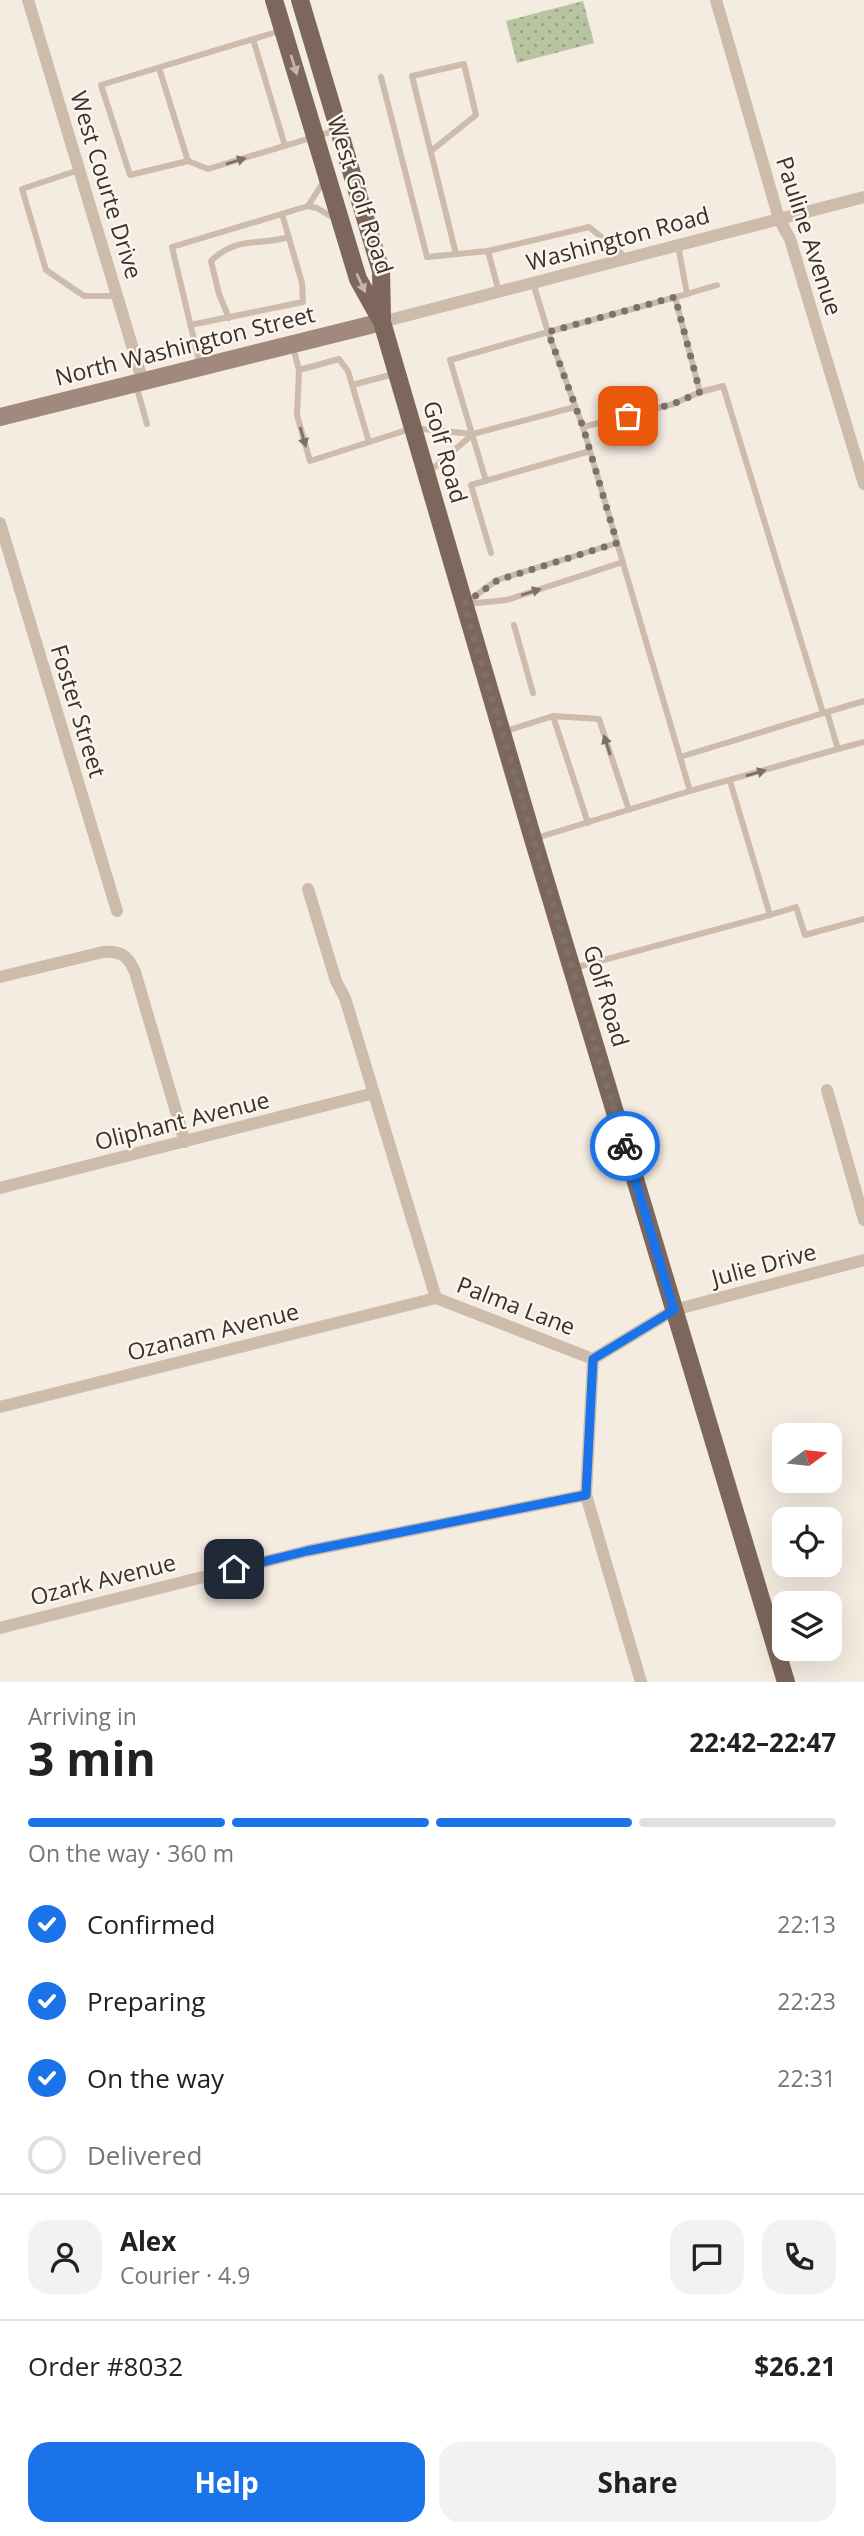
<!DOCTYPE html>
<meta charset="utf-8">
<style>
body{margin:0;font-family:"Open Sans",sans-serif;background:#f2f2f2;color:#222;height:100vh;display:flex;flex-direction:column;font-size:26px;white-space:nowrap}
*{box-sizing:border-box;margin:0}
p{font-size:23px;color:#767676}
.icon{flex:none;width:38px;height:38px;fill:none;stroke:currentColor;stroke-width:2;stroke-linecap:round;stroke-linejoin:round}
.map{position:relative;height:1682px;overflow:hidden}
.sheet{display:flex;flex-direction:column;background:#fff;flex:1}
.sheet>*{flex:none}
.needle{width:46px;rotate:75deg}
.tools{position:absolute;left:772px;top:1423px;display:grid;gap:14px}
.tools a{display:grid;place-items:center;width:70px;height:70px;border-radius:14px;background:#fff;box-shadow:0 7px 28px #0002;font-size:35px}
.pin{position:absolute;display:grid;place-items:center;width:60px;height:60px;color:#fff;margin:-30px;border-radius:14px;box-shadow:0 4px 10px #0006}
.courier{position:absolute;display:grid;place-items:center;width:70px;height:70px;margin:-35px;border:5px solid #1a73e8;border-radius:50%;background:#fff;color:#222;box-shadow:0 2px 9px #0007}
.overview em{font-style:normal;font-weight:700}
.overview div{display:flex;flex-direction:column-reverse}
.overview{display:flex;align-items:center;justify-content:space-between;height:119px;padding:0 28px}
h1{font-size:46px;font-weight:700;line-height:52px}
.bar{display:grid;grid-template-columns:repeat(4,1fr);gap:10px 7px;align-content:center;height:84px;padding:0 28px}
.bar i{height:9px;border-radius:5px;background:#e0e0e0}
.bar .selected{background:#1a73e8}
.bar p{grid-column:span 4}
.line{display:flex;align-items:center;gap:18px;padding:0 28px;border-top:2px solid #e0e0e0}
.line div{flex:1}
.round{display:grid;place-items:center;flex:none;width:74px;height:74px;border-radius:21px;background:#f2f2f2}
ol{padding:0 28px;list-style:none}
li{display:flex;align-items:center;gap:21px;height:77px}
li p{margin-inline-start:auto}
li .icon{padding:7px;border-radius:50%;background:#1a73e8;color:#fff;stroke-width:4}
li:last-child{color:#767676}
li i{width:38px;height:38px;border:4px solid #e0e0e0;border-radius:50%}
.action{display:flex;gap:14px;margin-top:auto;padding:14px 28px}
.action a{flex:1;height:80px;border-radius:21px;background:#1a73e8;color:#fff;font-size:28px;font-weight:700;line-height:80px;text-align:center}
.action a+a{background:#f2f2f2;color:#222}
.map>svg:first-child{display:block}
.park{fill:url(#park-dots)}
.lines{fill:none;stroke-linecap:round;stroke-linejoin:round}
.lane{stroke:#cdbbac;stroke-width:6}
.street{stroke:#cdbbac;stroke-width:12}
.secondary{stroke:#a18a7d;stroke-width:18}
.primary{stroke:#7d675c;stroke-width:18}
.oneway{fill:#c2b5ac}
.oneway2{fill:#7d6f65}
.done{stroke:#7c716b;stroke-width:7;stroke-dasharray:0 12.6}
.route{stroke:#1a73e8;stroke-width:9}
.labels{text-anchor:middle;stroke-width:5;stroke-linejoin:round;paint-order:stroke}
.street-label{font-size:23px;fill:#3b302b;stroke:#fbf5ee}
</style>
<div class="map">
<svg width="864" height="1682" viewBox="0 0 864 1682">
<defs>
<pattern id="park-dots" width="8" height="8" patternUnits="userSpaceOnUse" patternTransform="scale(1.75)"><rect width="8" height="8" fill="#b8c4a0"/><path d="M2 2h.1M6 6h.1" fill="none" stroke="#97a083" stroke-width="1.8" stroke-linecap="round"/></pattern>
</defs>
<rect width="100%" height="100%" fill="#f4ebe1"/>
<!-- park -->
<polygon class="park" points="583,1 594,43 517,63 506,21"/>
<g class="lines">
<!-- lane -->
<g class="lane">
<polyline points="283,30 101,85 130,175 188,161 208,169 337,130"/>
<polyline points="253,39 285,146"/>
<polyline points="159,68 188,161"/>
<polyline points="381,77 427,257 488,251 499,292"/>
<polyline points="431,151 476,115 464,64 412,76 456,254"/>
<polyline points="79,170 22,189 46,270 84,296 117,296"/>
<polyline points="308,206 324,181"/>
<polyline points="488,251 589,227 627,258"/>
<polyline points="533,283 548,332 687,294 678,245"/>
<polyline points="687,294 717,285"/>
<polyline points="675,297 700,392"/>
<path d="M229,318L219,294L211,261C236,236 258,246 289,237"/>
<polyline points="190,325 303,302 302,283 282,214"/>
<polyline points="293,347 299,370 297,415 310,461 413,428 473,434 575,407"/>
<polyline points="200,365 172,247 308,206 317,208 334,218"/>
<polyline points="299,370 339,359 348,371 369,442"/>
<polyline points="136,385 147,424"/>
<polyline points="352,385 394,374"/>
<polyline points="583,427 673,404 700,392 723,386 823,713"/>
<polyline points="429,472 473,434"/>
<polyline points="486,481 450,360 548,332 583,427 690,791 533,839"/>
<polyline points="491,553 471,485 590,451"/>
<polyline points="467,602 497,580 617,543"/>
<polyline points="466,604 507,600 623,562"/>
<polyline points="514,625 533,693"/>
<polyline points="827,712 864,701"/>
<polyline points="553,716 588,823"/>
<polyline points="503,732 553,716 599,719 629,810"/>
<polyline points="838,749 864,742"/>
<polyline points="680,757 827,712 838,749 690,791"/>
<polyline points="770,915 796,907 805,935 864,919"/>
<polyline points="574,968 770,915 730,781"/>
</g>
<!-- street -->
<g class="street">
<polyline points="28,0 143,382"/>
<polyline points="716,0 779,219 790,239 864,484"/>
<polyline points="382,322 864,197"/>
<polyline points="0,523 117,911"/>
<polyline points="308,889 336,981 345,998 436,1298"/>
<path d="M0,977L103,952C121,950 128,956 135,972L185,1142"/>
<polyline points="827,1090 864,1220"/>
<polyline points="0,1188 374,1093"/>
<polyline points="436,1298 593,1359"/>
<polyline points="593,1359 586,1495 641,1682"/>
<polyline points="593,1359 674,1310 864,1260"/>
<polyline points="0,1407 436,1298"/>
<polyline points="0,1628 307,1551 586,1495"/>
</g>
<!-- secondary -->
<polyline class="secondary" points="0,417 382,322"/>
<!-- primary -->
<g class="primary">
<polyline points="274,0 358,279 382,322 533,839 786,1682"/>
<polyline points="300,0 381,271 382,319"/>
</g>
</g>
<!-- one-way arrows -->
<defs><path id="oneway-solid" d="M-6-.8H1V-3.2L6.5 0L1 3.2V.8H-6Z" transform="scale(1.75)"/></defs>
<g class="oneway">
<use href="#oneway-solid" transform="translate(294 65) rotate(73)"/>
<use href="#oneway-solid" transform="translate(361 283) rotate(65)"/>
</g>
<g class="oneway2">
<use href="#oneway-solid" transform="translate(236 161) rotate(-17)"/>
<use href="#oneway-solid" transform="translate(303 437) rotate(74)"/>
<use href="#oneway-solid" transform="translate(531 592) rotate(-18)"/>
<use href="#oneway-solid" transform="translate(607 745) rotate(-108)"/>
<use href="#oneway-solid" transform="translate(756 773) rotate(-16)"/>
</g>
<g class="lines">
<!-- done -->
<polyline class="done" points="625,1146 464,604 498,580 617,543 583,427 548,332 675,297 700,392 673,404 628,416"/>
<!-- route -->
<polyline class="route" points="234,1569 307,1551 586,1495 593,1359 674,1310 625,1146"/>
</g>
<g class="labels">
<!-- street labels -->
<g class="street-label">
<text transform="translate(106 185) rotate(73)" y="8">West Courte Drive</text>
<text transform="translate(360 195) rotate(72)" y="8">West Golf Road</text>
<text transform="translate(809 236) rotate(72)" y="8">Pauline Avenue</text>
<text transform="translate(618 239) rotate(-15)" y="8">Washington Road</text>
<text transform="translate(185 346) rotate(-14)" y="8">North Washington Street</text>
<text transform="translate(445 452) rotate(74)" y="8">Golf Road</text>
<text transform="translate(78 711) rotate(73)" y="8">Foster Street</text>
<text transform="translate(606 996) rotate(73)" y="8">Golf Road</text>
<text transform="translate(182 1121) rotate(-14)" y="8">Oliphant Avenue</text>
<text transform="translate(764 1265) rotate(-15)" y="8">Julie Drive</text>
<text transform="translate(516 1306) rotate(21)" y="8">Palma Lane</text>
<text transform="translate(213 1332) rotate(-14)" y="8">Ozanam Avenue</text>
<text transform="translate(103 1580) rotate(-14)" y="8">Ozark Avenue</text>
</g>
</g>
</svg>
<div class="tools">
<a><svg class="needle" viewBox="-14 -14 28 28"><path d="M0-13l5 13h-10z" fill="#e53935"/><path d="M0 13l5-13h-10z" fill="#767676"/></svg></a>
<a><svg class="icon" aria-label="locate" viewBox="0 0 24 24"><circle cx="12" cy="12" r="6"/><path d="M12 2v4M12 18v4M2 12h4M18 12h4"/></svg></a>
<a><svg class="icon" aria-label="layers" viewBox="0 0 24 24"><path d="M12 4l9 5-9 5-9-5zM3 14l9 5 9-5"/></svg></a>
</div>
<div class="pin" style="left:628px;top:416px;background:#ea580c"><svg class="icon" aria-label="bag" viewBox="0 0 24 24"><path d="M5 8h14l-1 12H6zM9 8a3 3 0 0 1 6 0"/></svg></div>
<div class="pin" style="left:234px;top:1569px;background:#1f2937"><svg class="icon" aria-label="home" viewBox="0 0 24 24"><path d="M3 11l9-7 9 7M6 9v11h12V9"/></svg></div>
<div class="courier" style="left:625px;top:1146px"><svg class="icon" aria-label="bike" viewBox="0 0 24 24"><circle cx="6" cy="16" r="4"/><circle cx="18" cy="16" r="4"/><path d="M6 16l4-8h5l3 8M10 8l3 8H6M13 5h3"/></svg></div>
</div>
<section class="sheet">
<div class="overview"><div><h1>3 min</h1><p>Arriving in</p></div><em>22:42–22:47</em></div>
<div class="bar"><i class="selected"></i><i class="selected"></i><i class="selected"></i><i></i><p>On the way · 360 m</p></div>
<ol>
<li><svg class="icon" aria-label="check" viewBox="0 0 24 24"><path d="M5 12l5 5 9-10"/></svg>Confirmed<p>22:13</p></li>
<li><svg class="icon" aria-label="check" viewBox="0 0 24 24"><path d="M5 12l5 5 9-10"/></svg>Preparing<p>22:23</p></li>
<li><svg class="icon" aria-label="check" viewBox="0 0 24 24"><path d="M5 12l5 5 9-10"/></svg>On the way<p>22:31</p></li>
<li><i></i>Delivered</li>
</ol>
<div class="line" style="height:126px"><a class="round"><svg class="icon" aria-label="person" viewBox="0 0 24 24"><circle cx="12" cy="8" r="4"/><path d="M4 21q1-7 8-7t8 7"/></svg></a><div><b>Alex</b><p>Courier · 4.9</p></div><a class="round"><svg class="icon" aria-label="chat" viewBox="0 0 24 24"><path d="M4 5h16v11H9l-5 4z"/></svg></a><a class="round"><svg class="icon" aria-label="phone" viewBox="0 0 24 24"><path d="M5 4h4l2 5-3 2q2 4 5 5l2-3 5 2v4C11 20 4 13 5 4z"/></svg></a></div>
<div class="line" style="height:91px"><div>Order #8032</div><b>$26.21</b></div>
<div class="action"><a>Help</a><a>Share</a></div>
</section>
